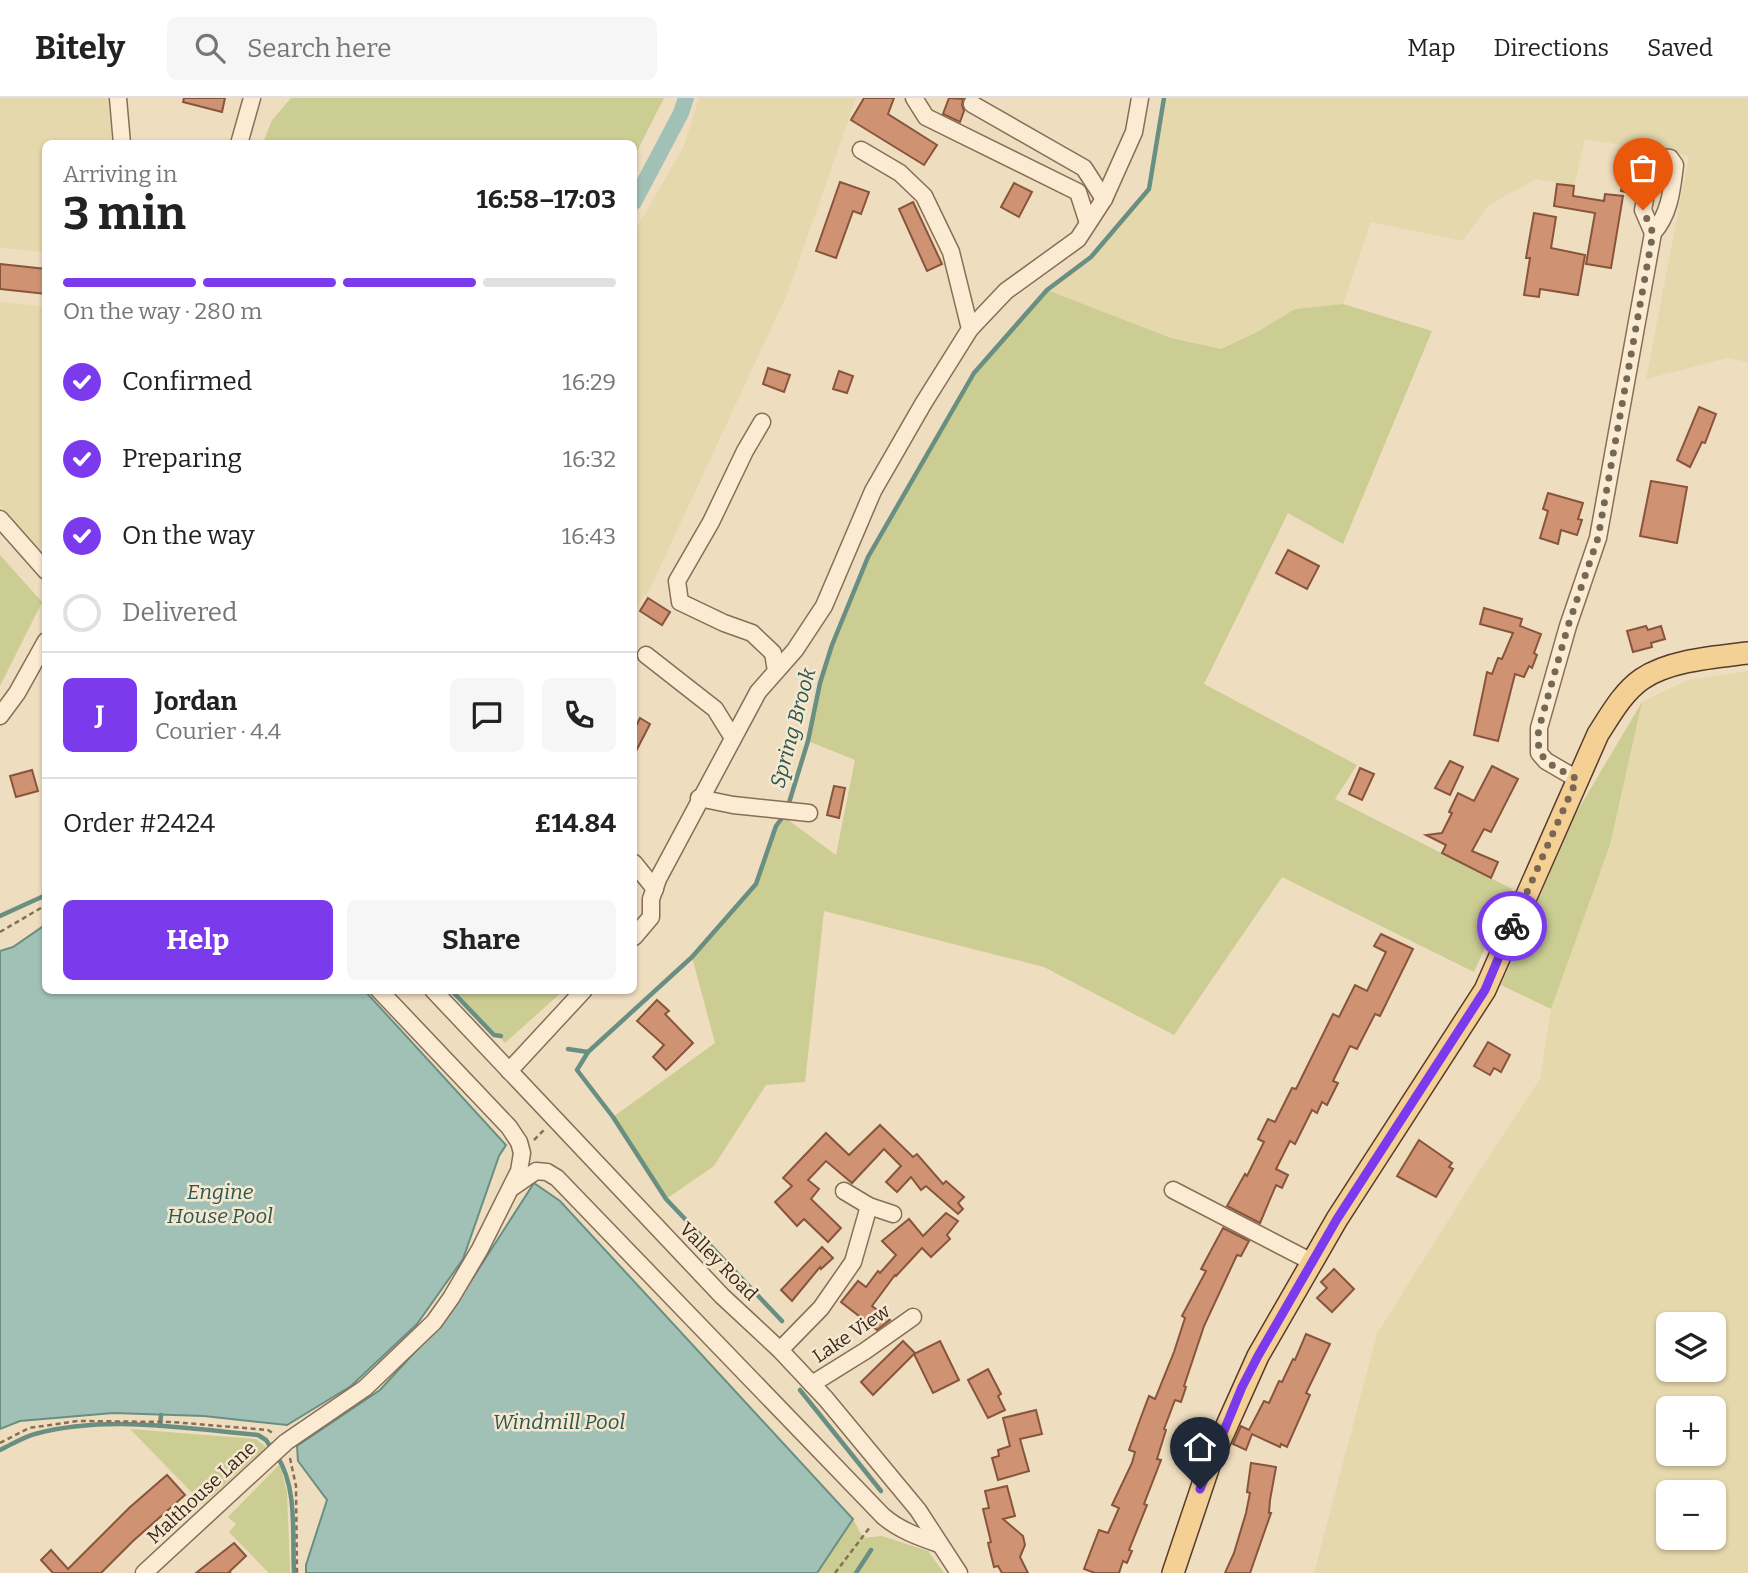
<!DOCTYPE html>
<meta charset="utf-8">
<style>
body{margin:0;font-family:Bitter,serif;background:#f6f6f6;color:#222;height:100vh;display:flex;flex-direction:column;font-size:26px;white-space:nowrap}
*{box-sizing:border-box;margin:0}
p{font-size:23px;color:#767676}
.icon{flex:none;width:38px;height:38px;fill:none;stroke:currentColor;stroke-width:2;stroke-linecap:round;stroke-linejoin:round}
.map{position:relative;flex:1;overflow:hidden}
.side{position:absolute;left:42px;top:42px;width:595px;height:854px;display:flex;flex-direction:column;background:#fff;border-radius:10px;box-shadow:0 2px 5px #0004}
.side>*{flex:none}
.controls{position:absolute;left:1656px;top:1214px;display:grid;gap:14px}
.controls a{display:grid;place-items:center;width:70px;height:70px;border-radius:10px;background:#fff;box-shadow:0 2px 5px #0004;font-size:35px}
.pin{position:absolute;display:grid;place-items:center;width:60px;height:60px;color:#fff;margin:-72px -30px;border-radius:50% 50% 50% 0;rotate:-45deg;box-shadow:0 0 7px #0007}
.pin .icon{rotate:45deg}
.courier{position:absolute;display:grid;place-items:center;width:70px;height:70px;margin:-35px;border:5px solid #7c3aed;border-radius:50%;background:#fff;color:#222;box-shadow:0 2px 9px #0007}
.summary em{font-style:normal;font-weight:700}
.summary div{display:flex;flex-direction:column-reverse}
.summary{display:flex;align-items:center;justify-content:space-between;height:119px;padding:0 21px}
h1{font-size:46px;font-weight:700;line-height:52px}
.bar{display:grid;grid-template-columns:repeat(4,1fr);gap:10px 7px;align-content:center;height:84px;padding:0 21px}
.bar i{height:9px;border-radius:5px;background:#e0e0e0}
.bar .active{background:#7c3aed}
.bar p{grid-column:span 4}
.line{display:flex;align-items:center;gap:18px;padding:0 21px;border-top:2px solid #e0e0e0}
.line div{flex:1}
.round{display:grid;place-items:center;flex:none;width:74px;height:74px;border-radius:10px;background:#f6f6f6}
ol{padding:0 21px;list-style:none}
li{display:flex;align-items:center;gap:21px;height:77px}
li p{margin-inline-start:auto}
li .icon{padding:7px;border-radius:50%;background:#7c3aed;color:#fff;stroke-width:4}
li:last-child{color:#767676}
li i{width:38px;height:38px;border:4px solid #e0e0e0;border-radius:50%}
.button{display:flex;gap:14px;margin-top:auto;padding:14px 21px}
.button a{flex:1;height:80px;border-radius:10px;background:#7c3aed;color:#fff;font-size:28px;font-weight:700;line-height:80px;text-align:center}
.button a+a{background:#f6f6f6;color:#222}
header{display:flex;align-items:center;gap:42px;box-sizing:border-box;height:98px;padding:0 35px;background:#fff;border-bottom:2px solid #e0e0e0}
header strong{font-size:33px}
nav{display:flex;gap:38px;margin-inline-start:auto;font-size:24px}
.search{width:490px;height:63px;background:#f6f6f6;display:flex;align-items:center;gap:18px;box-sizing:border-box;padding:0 24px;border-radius:10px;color:#767676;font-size:26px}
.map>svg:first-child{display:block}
.farmland{fill:#e5d8ac;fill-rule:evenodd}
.green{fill:#cbcd93}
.water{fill:#a2c1b6;stroke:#698f83;stroke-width:2}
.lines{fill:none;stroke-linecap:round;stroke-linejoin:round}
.stream{stroke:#698f83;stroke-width:4.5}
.canal{stroke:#a2c1b6;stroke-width:16}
.building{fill:#cf9373;stroke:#88553c;stroke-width:2}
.minor-casing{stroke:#886e57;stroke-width:19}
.major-casing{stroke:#563c2c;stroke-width:24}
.path{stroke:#886e57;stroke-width:2.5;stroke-dasharray:5 3.5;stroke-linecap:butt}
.minor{stroke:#faebd2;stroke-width:16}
.major{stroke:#f4d095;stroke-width:21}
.done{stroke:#776755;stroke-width:7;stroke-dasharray:0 12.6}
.route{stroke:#7c3aed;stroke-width:9}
.labels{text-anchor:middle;stroke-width:5;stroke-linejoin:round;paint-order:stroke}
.street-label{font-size:19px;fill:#37271c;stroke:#f6e8cf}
.water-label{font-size:21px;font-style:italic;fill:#2b5852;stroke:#f6e8cf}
</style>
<header>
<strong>Bitely</strong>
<div class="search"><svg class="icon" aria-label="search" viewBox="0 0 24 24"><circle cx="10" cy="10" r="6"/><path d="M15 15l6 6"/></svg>Search here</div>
<nav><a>Map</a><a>Directions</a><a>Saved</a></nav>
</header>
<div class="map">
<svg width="1748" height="1475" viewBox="0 0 1748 1475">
<rect width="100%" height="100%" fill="#efddbf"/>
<!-- farmland -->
<g class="farmland">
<polygon points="0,0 108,0 112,45 46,46 45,154 0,150"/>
<polygon points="699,0 856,0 788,194 648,495 634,511 634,134 683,50"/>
<polygon points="1164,0 1748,0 1748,264 1728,260 1646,281 1689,58 1585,41 1574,89 1536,81 1489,107 1463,143 1371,124 1343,206 1295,211 1257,234 1221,251 1171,240 1047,192 1091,159 1149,91"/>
<polygon points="0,204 45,209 45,450 37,450 0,408"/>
<path d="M1748,573V1475H1314L1377,1236L1476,1078L1540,981L1551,911L1610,747L1642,604L1687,582ZM1668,1227H1713V1272H1668ZM1668,1311H1713V1356H1668ZM1668,1395H1713V1440H1668Z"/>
</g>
<!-- green -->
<g class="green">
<polygon points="291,0 664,0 634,59 634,46 263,45 272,22"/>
<polygon points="1047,192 1171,240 1221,251 1257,234 1295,211 1343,206 1432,233 1343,446 1288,415 1204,586 1357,667 1335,701 1512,791 1474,874 1282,779 1174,937 1044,869 824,813 805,984 766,987 714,1068 666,1101 613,1019 715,945 692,859 756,786 776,728 784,719 836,757 855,662 808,643 820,585 832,547 868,459 974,275"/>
<polygon points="0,457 42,504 0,588"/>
<polygon points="1642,604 1610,747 1551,911 1501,887 1575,717"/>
<polygon points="454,893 563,893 505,945"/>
<polygon points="130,1331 256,1341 266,1349 203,1406"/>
<polygon points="280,1366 287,1394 290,1475 269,1475 229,1434 236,1426 228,1419"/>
<polygon points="853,1421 863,1440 882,1438 928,1453 944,1475 817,1475"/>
</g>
<!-- water -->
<g class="water">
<polygon points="45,827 46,892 365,893 506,1047 499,1058 463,1161 417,1226 351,1288 287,1327 204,1318 113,1315 20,1323 0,1331 0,853 13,849"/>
<polygon points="534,1085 560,1103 853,1421 817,1475 306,1475 306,1467 327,1402 298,1363 297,1348 380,1292 449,1217"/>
</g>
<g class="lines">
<!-- stream -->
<g class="stream">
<polyline points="788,708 808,643 820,585 832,547 868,459 974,275 1047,192 1091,159 1149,91 1164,0"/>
<polyline points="0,818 46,797"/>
<polyline points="451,892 494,937 501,938"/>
<polyline points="568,951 588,954"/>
<polyline points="782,1223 666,1101 613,1019 577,972 588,954 692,859 756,786 776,728 785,716"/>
<polyline points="800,1292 881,1393"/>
<polyline points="160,1328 161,1317"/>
<path d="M0,1352C11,1347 23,1339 35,1336C106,1317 185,1330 258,1337L266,1342L272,1351"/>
<path d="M277,1358C298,1390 292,1438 294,1475"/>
<polyline points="856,1475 871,1452"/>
</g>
<!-- canal -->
<polyline class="canal" points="634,104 681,15 686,0"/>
</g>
<!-- building -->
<g class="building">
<polygon points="184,0 225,0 222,14 183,4"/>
<polygon points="864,0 894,0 888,16 937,47 924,67 851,22"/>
<polygon points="949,0 963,1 962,7 964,13 960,24 943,16"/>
<polygon points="1625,67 1640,70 1635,96 1621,93"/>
<polygon points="840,84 869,94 861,116 853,113 836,160 816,153"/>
<polygon points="1014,85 1032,94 1019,119 1001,109"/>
<polygon points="1557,86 1574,88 1573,98 1604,103 1605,96 1623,98 1611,170 1586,166 1595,115 1554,108"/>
<polygon points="913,104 942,166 927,173 899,111"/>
<polygon points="1534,115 1556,119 1551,150 1585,157 1578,197 1540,191 1539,199 1524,197 1530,160 1526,160"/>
<polygon points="0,166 46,171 46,196 0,191"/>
<polygon points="768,270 790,277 784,294 763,286"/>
<polygon points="839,273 853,278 847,295 833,291"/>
<polygon points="1699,309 1716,316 1705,345 1702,344 1690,369 1677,362"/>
<polygon points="1651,383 1687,389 1677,445 1640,438"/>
<polygon points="1548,395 1583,405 1578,421 1582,422 1577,437 1561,432 1558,446 1540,440 1548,413 1543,411"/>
<polygon points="1288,452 1319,468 1307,491 1276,475"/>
<polygon points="648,500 670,514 662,527 640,513"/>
<polygon points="1484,510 1522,521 1520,528 1541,536 1534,555 1537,557 1532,570 1529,568 1524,579 1515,576 1498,643 1474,637 1487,574 1492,576 1498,560 1502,561 1513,535 1480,526"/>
<polygon points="1646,528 1648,532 1661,528 1665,541 1651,545 1652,549 1633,554 1627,533"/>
<polygon points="640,620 650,626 634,657 634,632"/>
<polygon points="1450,663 1463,669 1450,697 1435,690"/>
<polygon points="1492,668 1518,681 1491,734 1484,731 1472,753 1498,764 1491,780 1442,755 1446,747 1426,737 1442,735 1452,715 1449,714 1458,695 1474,703"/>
<polygon points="1360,670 1374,676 1362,702 1349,696"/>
<polygon points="32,672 38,693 16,699 10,678"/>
<polygon points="834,688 845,690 839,720 827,717"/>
<polygon points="1381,836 1413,851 1380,918 1375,916 1357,951 1350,948 1333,983 1338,985 1327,1007 1322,1004 1317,1015 1312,1012 1295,1046 1290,1043 1276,1071 1288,1077 1282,1090 1276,1087 1260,1125 1227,1108 1245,1076 1247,1078 1264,1044 1258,1041 1268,1021 1275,1024 1292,990 1296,991 1333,916 1339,919 1355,887 1367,893 1386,854 1374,848"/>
<polygon points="657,902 669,913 665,916 693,945 666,972 653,959 664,947 637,923"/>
<polygon points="1488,944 1510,957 1501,974 1494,970 1490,977 1474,968"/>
<polygon points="880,1027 913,1059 917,1056 943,1086 946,1083 964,1099 958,1105 963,1111 958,1116 926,1088 921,1092 911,1079 897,1094 886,1084 901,1068 884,1051 852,1085 826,1063 808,1082 819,1091 811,1101 841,1130 828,1144 804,1121 797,1128 775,1104 792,1088 783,1080 826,1035 849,1057"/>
<polygon points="1419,1042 1452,1065 1449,1069 1453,1071 1436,1099 1397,1078"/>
<polygon points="946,1115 958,1123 947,1137 950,1141 931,1159 922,1150 896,1178 895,1177 872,1208 890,1222 877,1232 841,1204 858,1183 866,1189 878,1173 880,1175 896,1157 882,1143 909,1121 923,1138"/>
<polygon points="1223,1130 1249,1143 1241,1158 1237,1157 1204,1228 1184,1288 1186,1289 1181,1304 1175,1302 1164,1331 1166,1332 1157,1361 1161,1362 1144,1406 1147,1407 1129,1452 1132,1453 1127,1465 1123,1463 1119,1475 1095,1475 1084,1471 1099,1432 1108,1435 1119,1410 1112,1407 1132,1365 1135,1354 1129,1352 1141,1319 1149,1298 1155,1301 1174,1254 1185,1220 1182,1218 1206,1173 1201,1171"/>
<polygon points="822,1149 833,1160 821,1171 820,1169 792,1203 781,1192"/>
<polygon points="1334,1171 1354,1191 1332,1214 1317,1200 1327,1190 1321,1184"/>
<polygon points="1306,1236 1330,1246 1306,1295 1310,1297 1287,1349 1281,1346 1280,1349 1252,1336 1246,1352 1233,1346 1241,1328 1249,1332 1264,1303 1269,1305 1279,1283 1282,1284 1293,1261 1295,1262"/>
<polygon points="903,1243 915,1255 873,1297 861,1284"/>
<polygon points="940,1243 959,1282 933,1295 914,1256"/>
<polygon points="988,1271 1001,1296 998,1298 1005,1312 988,1320 968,1282"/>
<polygon points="1036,1312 1042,1336 1020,1341 1029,1373 998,1382 992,1360 999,1358 998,1352 1010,1348 1003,1320"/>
<polygon points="1251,1365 1276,1369 1270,1402 1269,1415 1271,1415 1250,1475 1225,1475 1234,1455 1246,1415 1250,1395 1247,1394"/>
<polygon points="167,1377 185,1397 133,1443 101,1475 53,1475 41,1462 51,1452 68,1471 129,1410"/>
<polygon points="1007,1388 1015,1418 1003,1421 1023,1438 1025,1447 1020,1459 1028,1475 1002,1475 998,1468 994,1469 988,1445 991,1444 983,1411 989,1410 985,1393"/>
<polygon points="234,1445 246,1458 229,1474 231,1475 196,1475"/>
</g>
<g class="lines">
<!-- minor casing -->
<g class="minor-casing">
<g id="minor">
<polyline points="118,0 122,46"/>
<polyline points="914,0 926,19 1078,94 1088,125"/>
<polyline points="972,6 1084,70 1104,101"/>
<polyline points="239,46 252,0"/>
<polyline points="970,231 1006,193 1078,141 1104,101 1134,34 1140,0"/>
<polyline points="762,324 745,353 711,424 677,483 680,504 724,525 752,535 773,555 776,573"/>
<polyline points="0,421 46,473"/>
<polyline points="646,557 715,611 733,640"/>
<polyline points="0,618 17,595 46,543"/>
<path d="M1577,681L1546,663L1539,655V630L1568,528L1598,440L1653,135C1670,116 1672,91 1675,67L1670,60L1660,59L1652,62L1643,112L1653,135"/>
<polyline points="699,700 733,707 809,715"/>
<polyline points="634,765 655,791"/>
<polyline points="634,839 651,819 651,801 658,781 758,594 795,552 824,508 873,393 923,306 970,231 951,154 924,98 900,75 861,52"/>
<polyline points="433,892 722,1198 780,1252 826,1301 918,1412 959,1475"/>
<polyline points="509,973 584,892"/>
<path d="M513,1089L536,1073L547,1074L557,1080L883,1418C899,1432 919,1439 939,1446"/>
<polyline points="1173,1092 1312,1164"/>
<polyline points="844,1093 869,1108 893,1116"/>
<polyline points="780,1252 821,1210 853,1164 869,1108"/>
<polyline points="812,1286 865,1253 913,1219"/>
<polyline points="144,1475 286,1344 365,1290 434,1224 451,1200 480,1151 519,1073 522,1055 519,1044 509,1029 379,892"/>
</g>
</g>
<!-- major casing -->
<g class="major-casing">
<path id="major" d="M1173,1475L1210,1365L1258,1258L1337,1121L1485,892L1598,636C1611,616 1623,594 1642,581C1670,562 1716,559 1748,555"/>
</g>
<!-- path -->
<g class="path">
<polyline points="0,834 46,807"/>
<polyline points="534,1042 544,1032"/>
<polyline points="0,1345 29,1330 78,1323 172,1324 268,1332 274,1336"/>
<polyline points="290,1360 296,1388 297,1475"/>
<polyline points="835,1475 870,1429"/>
</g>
<!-- minor -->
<use href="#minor" class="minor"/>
<!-- major -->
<use href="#major" class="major"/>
</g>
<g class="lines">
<!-- done -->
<path class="done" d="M1512,828L1577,681C1551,666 1534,664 1539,630L1568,528L1598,440L1653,135L1643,112"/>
<!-- route -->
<polyline class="route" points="1200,1391 1242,1289 1258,1258 1337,1121 1485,892 1512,828"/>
</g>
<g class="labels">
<!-- street labels -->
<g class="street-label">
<text transform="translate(719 1163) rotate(45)" y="7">Valley Road</text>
<text transform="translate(851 1235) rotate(-34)" y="7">Lake View</text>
<text transform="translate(201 1394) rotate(-43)" y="7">Malthouse Lane</text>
</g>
<!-- water labels -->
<g class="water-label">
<text transform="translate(793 630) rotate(-75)" y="7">Spring Brook</text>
<text x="220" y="1101">Engine<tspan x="220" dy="24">House Pool</tspan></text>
<text x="559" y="1331">Windmill Pool</text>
</g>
</g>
</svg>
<div class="controls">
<a><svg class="icon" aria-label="layers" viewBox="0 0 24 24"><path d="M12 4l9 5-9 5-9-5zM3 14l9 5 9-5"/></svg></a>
<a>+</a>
<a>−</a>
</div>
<div class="pin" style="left:1643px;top:112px;background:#ea580c"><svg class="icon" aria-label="bag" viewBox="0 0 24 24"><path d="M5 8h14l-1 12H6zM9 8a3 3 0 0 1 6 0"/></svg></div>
<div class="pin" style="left:1200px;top:1391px;background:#1f2937"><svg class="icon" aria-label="home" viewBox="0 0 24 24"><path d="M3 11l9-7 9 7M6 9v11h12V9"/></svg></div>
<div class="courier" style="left:1512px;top:828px"><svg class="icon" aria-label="bike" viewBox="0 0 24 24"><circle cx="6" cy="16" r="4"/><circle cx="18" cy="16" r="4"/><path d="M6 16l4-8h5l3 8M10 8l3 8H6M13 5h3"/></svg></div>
<section class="side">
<div class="summary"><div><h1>3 min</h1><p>Arriving in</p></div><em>16:58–17:03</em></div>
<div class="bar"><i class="active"></i><i class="active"></i><i class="active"></i><i></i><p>On the way · 280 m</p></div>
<ol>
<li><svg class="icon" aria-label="check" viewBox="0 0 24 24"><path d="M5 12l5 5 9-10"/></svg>Confirmed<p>16:29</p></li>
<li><svg class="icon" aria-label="check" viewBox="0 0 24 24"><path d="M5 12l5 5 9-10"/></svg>Preparing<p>16:32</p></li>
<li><svg class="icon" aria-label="check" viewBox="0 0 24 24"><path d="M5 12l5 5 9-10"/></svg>On the way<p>16:43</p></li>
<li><i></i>Delivered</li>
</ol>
<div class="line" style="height:126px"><b class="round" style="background:#7c3aed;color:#fff">J</b><div><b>Jordan</b><p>Courier · 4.4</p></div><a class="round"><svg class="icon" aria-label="chat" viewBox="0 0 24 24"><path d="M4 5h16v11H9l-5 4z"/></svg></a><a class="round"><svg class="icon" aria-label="phone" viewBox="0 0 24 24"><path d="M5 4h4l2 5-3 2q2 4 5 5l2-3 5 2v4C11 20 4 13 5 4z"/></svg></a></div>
<div class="line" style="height:91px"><div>Order #2424</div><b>£14.84</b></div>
<div class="button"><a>Help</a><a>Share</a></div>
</section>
</div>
